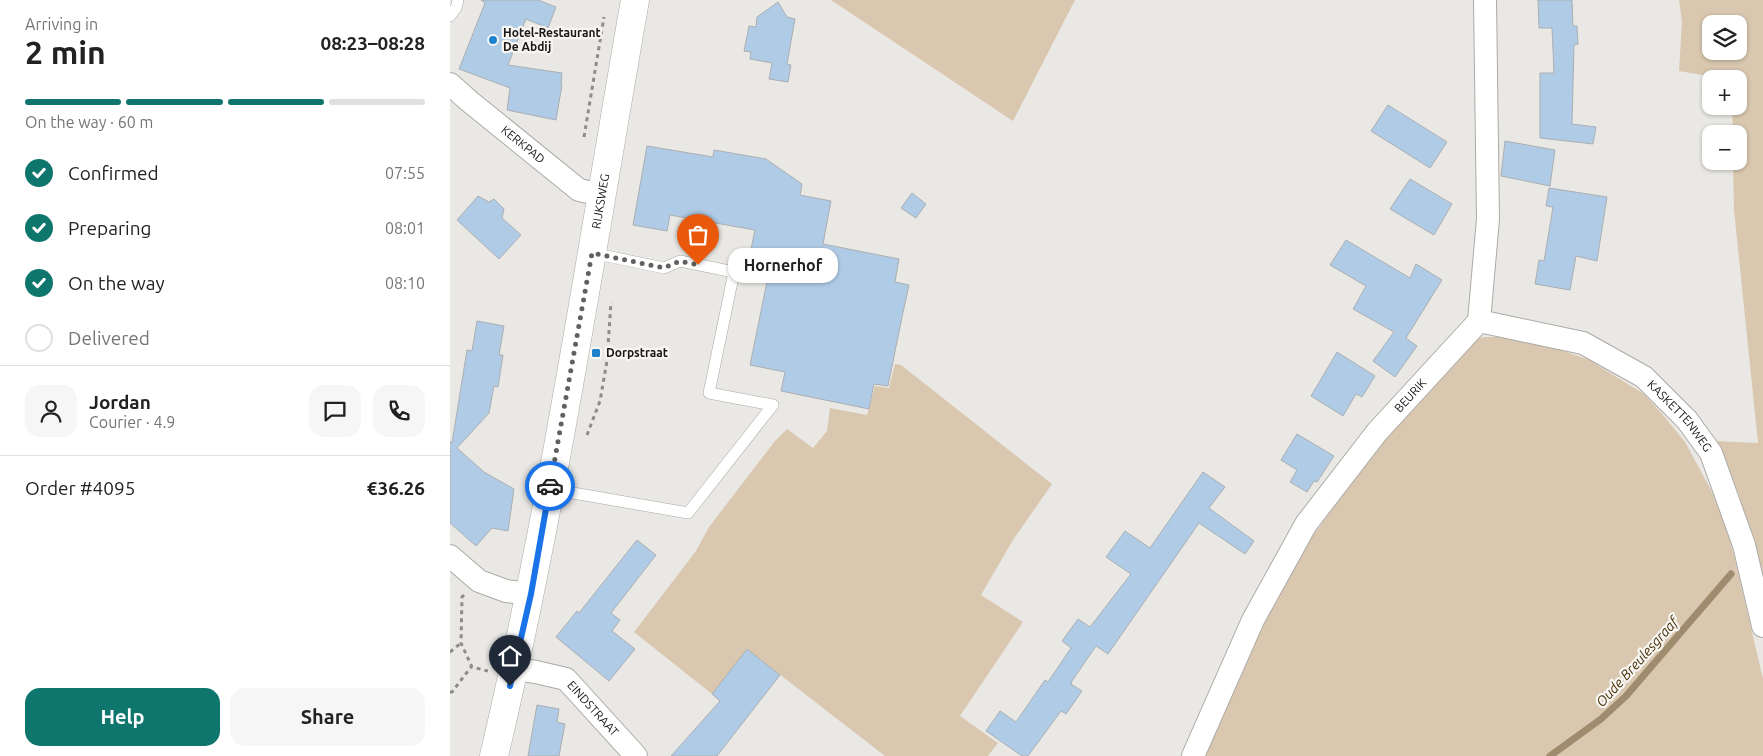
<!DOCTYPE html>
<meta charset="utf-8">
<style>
body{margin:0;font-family:Ubuntu,sans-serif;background:#f6f6f6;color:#222;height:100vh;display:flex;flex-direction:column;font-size:19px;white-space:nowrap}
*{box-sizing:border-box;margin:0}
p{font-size:16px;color:#767676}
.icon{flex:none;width:28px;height:28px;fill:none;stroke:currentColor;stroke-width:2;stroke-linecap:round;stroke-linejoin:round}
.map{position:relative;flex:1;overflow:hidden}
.details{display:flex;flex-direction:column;background:#fff;width:450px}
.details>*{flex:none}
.buttons{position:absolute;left:1252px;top:15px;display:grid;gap:10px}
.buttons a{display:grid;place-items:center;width:45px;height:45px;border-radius:10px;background:#fff;box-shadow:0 1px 4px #0004;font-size:25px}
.pin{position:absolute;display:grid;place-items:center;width:42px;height:42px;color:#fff;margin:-51px -21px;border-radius:50% 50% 50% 0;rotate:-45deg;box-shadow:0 0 5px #0007}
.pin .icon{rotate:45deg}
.courier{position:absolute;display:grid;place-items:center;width:50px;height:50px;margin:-25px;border:4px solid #1a73e8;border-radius:50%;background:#fff;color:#222;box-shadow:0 1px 6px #0007}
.bubble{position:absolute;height:35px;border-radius:15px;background:#fff;box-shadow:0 1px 4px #0004;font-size:16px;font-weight:700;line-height:35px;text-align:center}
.headline em{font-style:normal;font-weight:700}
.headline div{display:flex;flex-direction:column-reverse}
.headline{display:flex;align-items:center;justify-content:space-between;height:85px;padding:0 25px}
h1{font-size:32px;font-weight:700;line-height:38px}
.bar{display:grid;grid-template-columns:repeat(4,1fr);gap:8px 5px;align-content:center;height:60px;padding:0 25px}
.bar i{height:6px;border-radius:4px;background:#e0e0e0}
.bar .current{background:#0f766e}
.bar p{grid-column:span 4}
.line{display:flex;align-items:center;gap:12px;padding:0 25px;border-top:1px solid #e0e0e0}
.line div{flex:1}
.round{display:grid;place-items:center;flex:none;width:52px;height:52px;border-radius:15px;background:#f6f6f6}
ol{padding:0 25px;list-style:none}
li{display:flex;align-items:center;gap:15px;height:55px}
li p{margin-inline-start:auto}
li .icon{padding:5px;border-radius:50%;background:#0f766e;color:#fff;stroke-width:4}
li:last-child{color:#767676}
li i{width:28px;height:28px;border:2px solid #e0e0e0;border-radius:50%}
.cta{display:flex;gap:10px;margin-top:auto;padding:10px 25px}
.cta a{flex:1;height:58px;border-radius:15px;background:#0f766e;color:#fff;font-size:20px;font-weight:700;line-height:58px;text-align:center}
.cta a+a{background:#f6f6f6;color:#222}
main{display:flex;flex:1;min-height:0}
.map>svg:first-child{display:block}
.green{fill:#d9c8af;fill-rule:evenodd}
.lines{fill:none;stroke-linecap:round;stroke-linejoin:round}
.stream{stroke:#9f8b6d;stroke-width:7}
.building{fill:#afcbe6;stroke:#acafb1}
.lane-casing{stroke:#acaaa7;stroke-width:12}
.street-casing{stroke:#acaaa7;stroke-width:24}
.secondary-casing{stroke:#acaaa7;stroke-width:29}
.path{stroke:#8e8c8a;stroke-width:3;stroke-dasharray:4 4;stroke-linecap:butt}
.lane{stroke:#fff;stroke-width:11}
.street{stroke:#fff;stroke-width:22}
.secondary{stroke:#fff;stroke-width:28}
.done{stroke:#62615f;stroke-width:5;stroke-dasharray:0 9}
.route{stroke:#1a73e8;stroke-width:6}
.poi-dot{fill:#1f80cb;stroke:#f8f6f3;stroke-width:2}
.labels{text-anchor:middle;stroke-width:4.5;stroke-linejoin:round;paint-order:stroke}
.poi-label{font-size:12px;font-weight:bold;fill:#191817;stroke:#f8f6f3;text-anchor:start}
.street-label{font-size:12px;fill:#191817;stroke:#f8f6f3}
.water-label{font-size:14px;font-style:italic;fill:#462f05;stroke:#f8f6f3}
</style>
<main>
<section class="details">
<div class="headline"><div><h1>2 min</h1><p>Arriving in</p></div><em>08:23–08:28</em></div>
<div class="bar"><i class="current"></i><i class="current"></i><i class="current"></i><i></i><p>On the way · 60 m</p></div>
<ol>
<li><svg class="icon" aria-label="check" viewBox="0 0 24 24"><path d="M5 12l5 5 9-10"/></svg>Confirmed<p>07:55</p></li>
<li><svg class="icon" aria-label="check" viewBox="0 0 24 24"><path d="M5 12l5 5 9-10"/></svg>Preparing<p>08:01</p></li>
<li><svg class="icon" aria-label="check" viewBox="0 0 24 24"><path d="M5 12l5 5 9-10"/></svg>On the way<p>08:10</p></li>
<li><i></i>Delivered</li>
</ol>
<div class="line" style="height:90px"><a class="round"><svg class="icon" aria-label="person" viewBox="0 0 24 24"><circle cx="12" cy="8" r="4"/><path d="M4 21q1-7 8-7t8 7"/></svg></a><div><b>Jordan</b><p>Courier · 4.9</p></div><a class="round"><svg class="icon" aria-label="chat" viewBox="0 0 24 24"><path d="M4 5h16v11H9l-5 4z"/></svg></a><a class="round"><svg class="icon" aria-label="phone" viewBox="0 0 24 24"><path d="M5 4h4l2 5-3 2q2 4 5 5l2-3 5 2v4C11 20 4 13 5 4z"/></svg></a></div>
<div class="line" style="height:65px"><div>Order #4095</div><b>€36.26</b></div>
<div class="cta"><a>Help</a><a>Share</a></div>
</section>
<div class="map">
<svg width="1313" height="756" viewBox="0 0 1313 756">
<rect width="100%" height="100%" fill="#eae8e5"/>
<!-- green -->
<g class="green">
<polygon points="381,0 625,0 563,121"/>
<path d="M1229,0H1313V605L1289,494L1265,441L1308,443L1284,210L1283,161H1289V134H1283L1282,106H1289V79H1275L1229,71L1232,22ZM1261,24H1289V51H1261Z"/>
<polygon points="1033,337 1053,337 1108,349 1139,360 1194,394 1213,415 1235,442 1261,490 1275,522 1284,555 1313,679 1313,756 753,756 810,628 862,537 932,440 1020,341"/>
<polygon points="445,364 451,365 602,484 563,540 531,595 573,622 510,716 548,743 538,756 435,756 297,649 262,694 184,632 246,551 259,527 325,441 337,429 363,448 377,431 380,408 417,415 425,386 439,388"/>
</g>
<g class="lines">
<!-- stream -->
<polyline class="stream" points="1100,756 1151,719 1176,696 1281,574"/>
</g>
<!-- building -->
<g class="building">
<polygon points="31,0 88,0 106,7 98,28 76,19 58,65 112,73 111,85 112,85 106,120 57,110 60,88 9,69 35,3"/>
<polygon points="1088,0 1122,0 1123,26 1127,26 1128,44 1124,45 1122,124 1146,127 1143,144 1090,138 1090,73 1104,73 1102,28 1089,28"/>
<polygon points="328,2 337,17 345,19 337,64 341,65 338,82 319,79 322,63 300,59 301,52 294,51 299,26 306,27 307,17"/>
<polygon points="938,105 997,142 980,168 921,131"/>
<polygon points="1055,141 1105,150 1100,186 1051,176"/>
<polygon points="197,146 263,157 264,150 316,159 352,184 350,195 381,201 373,244 449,259 445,282 459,285 452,317 438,386 424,384 419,409 331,391 335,372 300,365 320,267 298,263 305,230 220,215 217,231 183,225"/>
<polygon points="960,179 1002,204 984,235 940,209"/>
<polygon points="1099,188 1157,197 1147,261 1126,256 1120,290 1085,284 1089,260 1094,261 1103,207 1096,206"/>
<polygon points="462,193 476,204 466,218 451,208"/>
<polygon points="28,196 39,202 44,199 54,209 52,218 71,235 49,259 7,220"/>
<polygon points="896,240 960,278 966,264 992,280 956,338 967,346 945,377 923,361 944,332 903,309 916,286 880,265"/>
<polygon points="27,321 54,326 49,355 53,355 48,387 44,386 39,413 7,448 34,472 64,489 58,531 42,528 26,546 0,523 0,441 2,443 17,350 22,351"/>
<polygon points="887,352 925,376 912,397 906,394 893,416 861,396"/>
<polygon points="847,434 884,456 867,482 864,481 857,492 840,482 847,470 831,460"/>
<polygon points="753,472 775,487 759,508 804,541 795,554 749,523 658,654 646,646 622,681 621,684 632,691 616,714 611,711 578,756 572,756 536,731 550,711 566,722 595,680 598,682 621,648 612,641 628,619 640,627 681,574 656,557 675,531 700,548"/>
<polygon points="187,540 206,555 161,613 170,620 162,631 185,649 159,681 106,637 127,611 129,613"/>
<polygon points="297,649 330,675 267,756 221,756 270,701 262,694"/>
<polygon points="87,705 109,709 107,722 115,724 109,756 78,756"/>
</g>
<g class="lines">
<!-- lane casing -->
<g class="lane-casing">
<g id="lane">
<polyline points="0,16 6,8 8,0"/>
<polyline points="100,489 238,513 323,405 259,393 284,272 230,261 214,268 142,253"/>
</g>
</g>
<!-- street casing -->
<g class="street-casing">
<g id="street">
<path id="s1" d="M0,84L19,101L129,190L152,195"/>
<path id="s2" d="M1029,321L1133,343L1194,377L1237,420L1261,453L1294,545L1313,626"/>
<polyline points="0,556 29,581 56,591 81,594"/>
<path id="s3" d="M65,669L86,672L116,679L186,756"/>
<path id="s4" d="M743,756L803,620L856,524L927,432L1029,321L1038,219L1035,0"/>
</g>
</g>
<!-- secondary casing -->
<g class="secondary-casing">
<g id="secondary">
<path id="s5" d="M44,756C103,507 141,252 185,0"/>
</g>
</g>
<!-- path -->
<g class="path">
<polyline points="134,137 154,17"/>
<polyline points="137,435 150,401 157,361 161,302"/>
<polyline points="14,595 12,597 11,643 22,667 38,671"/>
<polyline points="0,652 11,643"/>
<polyline points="0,692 2,692 21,667"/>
</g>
<!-- lane -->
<use href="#lane" class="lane"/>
<!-- street -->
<use href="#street" class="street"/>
<!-- secondary -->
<use href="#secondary" class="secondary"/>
</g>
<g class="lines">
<!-- done -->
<polyline class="done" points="100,486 142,253 214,268 230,261 248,265"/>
<!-- route -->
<polyline class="route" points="60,686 81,594 100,486"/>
</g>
<!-- markers -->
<g class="poi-dot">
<circle cx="43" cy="40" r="5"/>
<rect x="141" y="348" width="10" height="10" rx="2.5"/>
</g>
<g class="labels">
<!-- poi labels -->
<g class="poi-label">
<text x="53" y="37">Hotel-Restaurant<tspan x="53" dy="14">De Abdij</tspan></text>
<text x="156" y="357">Dorpstraat</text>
</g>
<!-- street labels -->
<g class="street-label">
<text dy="4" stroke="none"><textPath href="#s1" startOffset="95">KERKPAD</textPath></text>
<text dy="4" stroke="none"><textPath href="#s5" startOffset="565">RIJKSWEG</textPath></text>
<text dy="4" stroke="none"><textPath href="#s4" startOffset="424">BEURIK</textPath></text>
<text dy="4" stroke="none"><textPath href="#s2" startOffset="229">KASKETTENWEG</textPath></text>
<text dy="4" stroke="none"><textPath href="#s3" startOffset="92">EINDSTRAAT</textPath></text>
</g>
<!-- water labels -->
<g class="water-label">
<text transform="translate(1187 662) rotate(-48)" y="5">Oude Breulesgraaf</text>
</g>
</g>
</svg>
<div class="buttons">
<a><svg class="icon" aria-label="layers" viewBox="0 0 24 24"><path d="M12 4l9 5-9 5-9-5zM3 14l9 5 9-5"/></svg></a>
<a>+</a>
<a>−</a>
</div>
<div class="pin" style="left:248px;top:265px;background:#ea580c"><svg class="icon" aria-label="bag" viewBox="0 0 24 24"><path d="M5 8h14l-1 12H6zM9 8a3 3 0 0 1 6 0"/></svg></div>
<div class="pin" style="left:60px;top:686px;background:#1f2937"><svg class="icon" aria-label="home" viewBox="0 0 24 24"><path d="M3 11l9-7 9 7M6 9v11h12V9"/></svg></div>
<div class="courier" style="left:100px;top:486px"><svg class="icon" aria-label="car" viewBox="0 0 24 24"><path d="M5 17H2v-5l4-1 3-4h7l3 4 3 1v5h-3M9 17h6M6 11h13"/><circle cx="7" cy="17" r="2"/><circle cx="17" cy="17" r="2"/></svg></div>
<div class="bubble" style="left:278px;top:248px;width:110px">Hornerhof</div>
</div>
</main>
